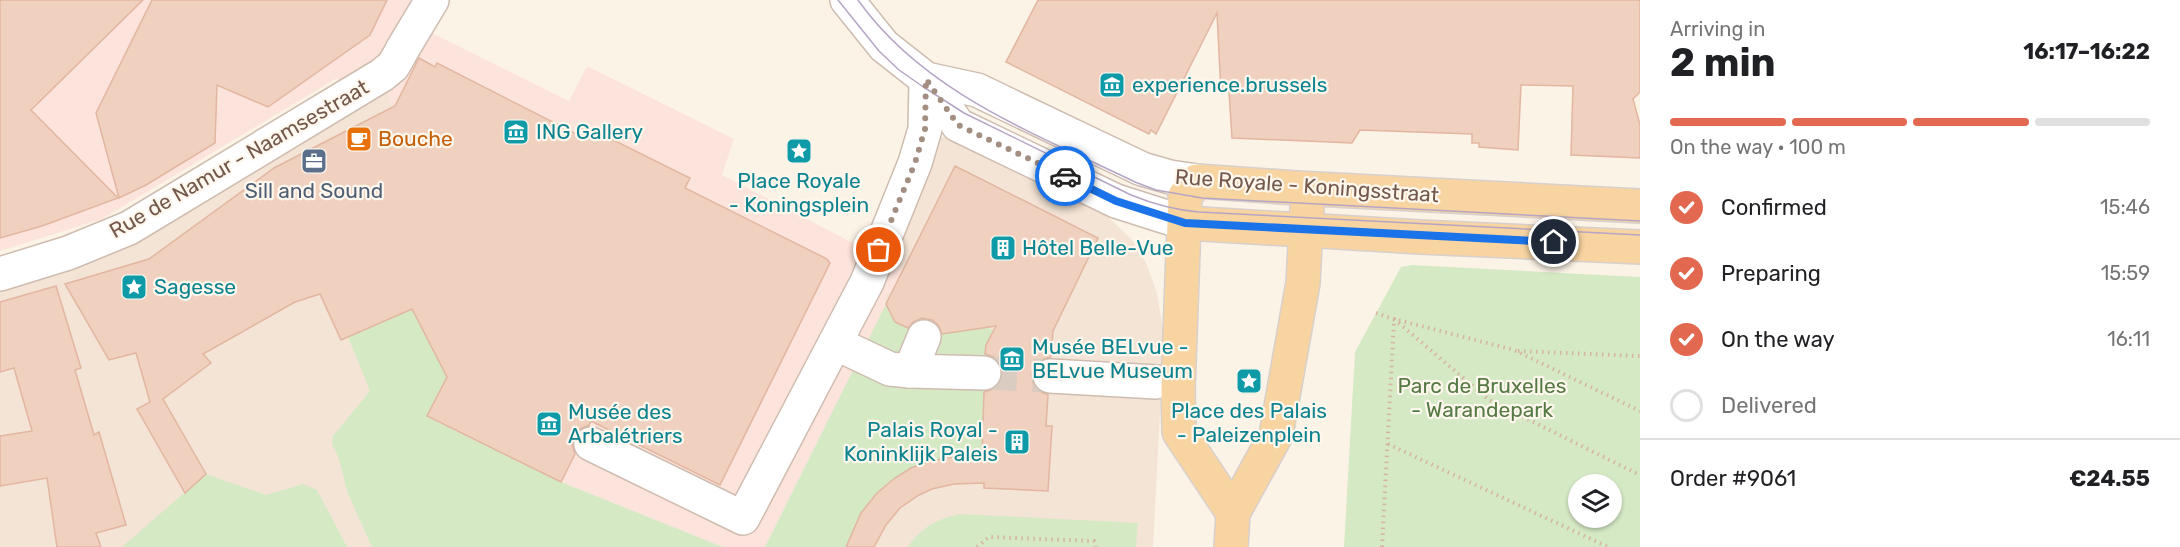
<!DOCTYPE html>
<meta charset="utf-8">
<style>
body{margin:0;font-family:Rubik,sans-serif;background:#f2f2f2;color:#202124;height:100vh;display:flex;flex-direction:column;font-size:22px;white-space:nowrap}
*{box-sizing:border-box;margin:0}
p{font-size:20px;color:#757577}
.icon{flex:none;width:33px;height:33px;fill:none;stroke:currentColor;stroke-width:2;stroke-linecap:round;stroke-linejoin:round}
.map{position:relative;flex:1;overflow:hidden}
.drawer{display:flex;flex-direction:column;background:#fff;width:540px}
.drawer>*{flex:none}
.fabs{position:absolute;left:1568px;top:474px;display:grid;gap:12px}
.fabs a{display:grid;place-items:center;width:54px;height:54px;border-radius:50%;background:#fff;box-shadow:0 2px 4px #0004;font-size:30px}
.pin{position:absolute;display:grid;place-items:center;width:51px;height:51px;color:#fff;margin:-26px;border:3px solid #fff;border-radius:50%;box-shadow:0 2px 6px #0007}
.courier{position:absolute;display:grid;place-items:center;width:60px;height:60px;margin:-30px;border:4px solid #1a73e8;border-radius:50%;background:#fff;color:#222;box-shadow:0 2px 8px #0007}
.overview em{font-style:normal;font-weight:700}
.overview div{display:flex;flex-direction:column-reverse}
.overview{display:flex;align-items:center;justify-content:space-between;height:102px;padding:0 30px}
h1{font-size:39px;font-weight:700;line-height:45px}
.bar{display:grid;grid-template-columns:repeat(4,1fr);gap:9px 6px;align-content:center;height:72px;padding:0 30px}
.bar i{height:8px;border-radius:4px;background:#e0e0e0}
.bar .on{background:#e26950}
.bar p{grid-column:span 4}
.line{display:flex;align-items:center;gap:15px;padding:0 30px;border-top:2px solid #e0e0e0}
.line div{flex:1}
ol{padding:0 30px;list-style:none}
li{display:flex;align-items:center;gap:18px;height:66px}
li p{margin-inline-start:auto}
li .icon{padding:6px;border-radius:50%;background:#e26950;color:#fff;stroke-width:4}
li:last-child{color:#757577}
li i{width:33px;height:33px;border:3px solid #e0e0e0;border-radius:50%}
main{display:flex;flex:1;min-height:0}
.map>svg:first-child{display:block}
.residential{fill:#f3e4d5}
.commercial{fill:#fce3db}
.green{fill:#d5e9c5;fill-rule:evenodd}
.building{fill:#f0d0bf;stroke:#e2b6a0;stroke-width:1.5}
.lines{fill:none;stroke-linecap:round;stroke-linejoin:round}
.minor-tunnel{stroke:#daccc0;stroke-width:33;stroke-dasharray:33 16;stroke-linecap:butt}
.minor-casing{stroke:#cfbcb0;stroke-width:36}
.major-casing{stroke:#d8d0cd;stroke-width:36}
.path{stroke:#d5b4a2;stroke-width:4;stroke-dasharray:1.5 4.5;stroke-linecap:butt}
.minor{stroke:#fff;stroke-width:33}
.major{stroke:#f8d4a1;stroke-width:33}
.tram{stroke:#b5a5c5;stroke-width:1.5}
.done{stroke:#a48e82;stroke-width:6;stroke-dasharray:0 10.8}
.route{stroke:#1a73e8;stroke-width:8}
.labels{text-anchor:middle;stroke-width:4.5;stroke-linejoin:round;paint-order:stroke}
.culture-label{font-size:21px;fill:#0d838f;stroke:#fef7ed;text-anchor:start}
.food-label{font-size:21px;fill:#c56008;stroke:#fef7ed;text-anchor:start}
.street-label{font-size:21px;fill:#75584c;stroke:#fef7ed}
.service-label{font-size:21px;fill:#4e5e75;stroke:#fef7ed}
.park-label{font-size:21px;fill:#567a44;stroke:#fef7ed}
</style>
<main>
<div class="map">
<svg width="1640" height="547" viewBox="0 0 1640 547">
<rect width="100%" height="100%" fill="#fcf3e7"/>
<!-- residential -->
<g class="residential">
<polygon points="386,88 393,109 456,360 427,417 561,482 723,547 0,547 0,287"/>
<polygon points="947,134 1100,209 1132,240 1146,263 1157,293 1164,336 1153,547 765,547 861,373 886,304 884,301 888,292 890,293 881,256 940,139"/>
</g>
<!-- commercial -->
<g class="commercial">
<polygon points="0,0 416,0 394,43 343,86 337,78 102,219 0,251"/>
<polygon points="426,30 569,101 586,68 589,67 734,139 722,175 903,269 891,294 888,293 884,301 886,304 868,341 765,547 723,547 561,482 427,416 393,109 386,88"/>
</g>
<!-- green -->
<g class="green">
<path d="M1412,265L1640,277V547H1344L1355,352L1401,267ZM1578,484H1611V518H1578Z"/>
<polygon points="429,301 456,360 427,417 561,482 723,547 372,547 348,494 339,459 332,444 333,436 370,391 348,337"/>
<path d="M886,304C907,335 914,338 951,332L960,317L993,330H999L989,348V357H986L984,389H987L986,419H983L982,457C915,454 868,483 847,547H765Z"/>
<polygon points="206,474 266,495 303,484 317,490 347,547 122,547"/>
<path d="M961,514L1138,523L1136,547H908C921,527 939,518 961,514Z"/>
</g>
<!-- building -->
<g class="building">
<polygon points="0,0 143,0 31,110 118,198 42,226 0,238"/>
<polygon points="152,0 387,0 370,35 268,107 217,85 215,143 146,185 119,198 96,113"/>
<polygon points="1038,0 1640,0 1640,92 1633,99 1640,125 1640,158 1571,155 1573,86 1521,85 1518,150 1479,147 1479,143 1472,143 1472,134 1360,130 1352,143 1232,138 1229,92 1221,92 1217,13 1156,134 1151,130 1149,134 1006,62"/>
<polygon points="419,58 435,67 437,63 578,135 583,125 690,178 685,188 827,259 830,263 720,485 591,421 589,425 580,429 574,435 572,445 575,454 561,482 427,416 447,377 412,309 341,340 320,294 295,302 203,354 211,363 163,399 206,474 185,493 137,409 150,402 136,353 109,360 65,284 149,259 274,168 395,106"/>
<polygon points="955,166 1098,238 1053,331 1051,357 1041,360 1035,365 1031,374 1034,385 1039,391 1048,395 1046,426 1052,426 1048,491 984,488 984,483 954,484 932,489 919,495 900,508 886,525 874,547 846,547 861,513 877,493 895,478 911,468 928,462 945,458 982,454 984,392 993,389 1000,383 1003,374 1000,364 994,357 985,354 986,345 996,326 942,334 938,325 932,320 922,318 913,322 908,328 895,322 886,304"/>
<polygon points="56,286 81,368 75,370 94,435 99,432 126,525 96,533 101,547 57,547 47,478 0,486 0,436 32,431 14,368 0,372 0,302"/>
</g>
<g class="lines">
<!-- minor-tunnel -->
<polyline class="minor-tunnel" points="984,373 1050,376"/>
<!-- minor casing -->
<g class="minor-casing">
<g id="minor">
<polyline points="847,0 884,46 926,79 958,125 1116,201 1185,223"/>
<polyline points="402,50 432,0"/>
<polyline points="926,79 977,90 1142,169 1170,177 1197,181"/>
<polyline points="0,274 68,253 129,228 382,75 393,66 400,54"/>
<polyline points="924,337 910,371 984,373"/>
<polyline points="835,343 890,369 910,371"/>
<polyline points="1050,376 1156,382"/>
<polyline points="591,444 743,518 867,282 915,163 925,129 926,79"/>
</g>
</g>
<!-- major casing -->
<g class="major-casing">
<g id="major">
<polyline points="1185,223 1420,237 1640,247"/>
<polyline points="1233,513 1179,432 1178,390 1185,196 1197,181 1297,188 1640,206"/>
<polyline points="1231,547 1233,513 1276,435 1303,283 1307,208"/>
</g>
</g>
<!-- path -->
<g class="path">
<polyline points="1376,313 1394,319 1514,350 1640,411"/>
<polyline points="1394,319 1489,400 1640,475"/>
<polyline points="1518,351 1640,356"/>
<polyline points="1388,444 1608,547"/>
<polyline points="977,547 989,537 1094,541 1096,547"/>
<polyline points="1382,547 1394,320"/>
</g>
<!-- minor -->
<use href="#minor" class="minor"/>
<!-- major -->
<use href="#major" class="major"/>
<!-- tram -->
<g class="tram">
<path d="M838,0L879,51L899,70L922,86L964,113L1131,195C1153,204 1175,210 1199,212L1640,235"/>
<path d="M858,0C924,93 1036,134 1135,182L1156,190L1202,198L1640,221"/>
</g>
</g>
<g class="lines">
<!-- done -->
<polyline class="done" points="879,250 915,163 925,129 926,79 958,125 1065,176"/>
<!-- route -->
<polyline class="route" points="1065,176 1116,201 1185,223 1554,242"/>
</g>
<!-- icons -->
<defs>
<g id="museum-square" transform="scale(1.35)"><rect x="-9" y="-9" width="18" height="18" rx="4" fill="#0f9aa8" stroke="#fef7ed"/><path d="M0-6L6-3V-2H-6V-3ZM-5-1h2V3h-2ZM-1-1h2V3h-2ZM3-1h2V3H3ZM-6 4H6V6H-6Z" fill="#fff"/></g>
<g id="cafe-square" transform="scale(1.35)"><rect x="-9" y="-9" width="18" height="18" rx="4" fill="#e8710a" stroke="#fef7ed"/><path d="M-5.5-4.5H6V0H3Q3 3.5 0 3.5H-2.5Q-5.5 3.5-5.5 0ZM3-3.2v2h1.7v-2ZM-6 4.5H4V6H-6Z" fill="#fff"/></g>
<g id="sight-square" transform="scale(1.35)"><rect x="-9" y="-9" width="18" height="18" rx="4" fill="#0f9aa8" stroke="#fef7ed"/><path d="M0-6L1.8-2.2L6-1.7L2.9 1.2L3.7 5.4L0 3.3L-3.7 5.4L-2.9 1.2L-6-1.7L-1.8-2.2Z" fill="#fff"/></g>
<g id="office-square" transform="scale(1.35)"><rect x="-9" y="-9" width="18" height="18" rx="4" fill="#5c6f8a" stroke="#fef7ed"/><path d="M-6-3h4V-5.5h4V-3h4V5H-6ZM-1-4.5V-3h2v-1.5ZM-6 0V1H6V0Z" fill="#fff"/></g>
<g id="building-square" transform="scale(1.35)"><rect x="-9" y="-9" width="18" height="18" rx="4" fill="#0f9aa8" stroke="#fef7ed"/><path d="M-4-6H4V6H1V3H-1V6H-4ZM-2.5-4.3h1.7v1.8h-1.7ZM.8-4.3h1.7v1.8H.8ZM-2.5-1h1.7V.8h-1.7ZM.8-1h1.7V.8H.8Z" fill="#fff"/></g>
</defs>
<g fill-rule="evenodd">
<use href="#museum-square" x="1112" y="85"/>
<use href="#museum-square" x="516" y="132"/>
<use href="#cafe-square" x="359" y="139"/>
<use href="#sight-square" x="799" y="151"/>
<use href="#office-square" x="314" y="161"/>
<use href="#building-square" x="1003" y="248"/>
<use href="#sight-square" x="134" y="287"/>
<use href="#museum-square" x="1012" y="359"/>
<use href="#sight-square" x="1249" y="381"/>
<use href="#museum-square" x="549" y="424"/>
<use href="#building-square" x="1017" y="442"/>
</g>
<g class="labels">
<!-- culture labels -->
<g class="culture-label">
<text x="1132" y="92">experience.brussels</text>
<text x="536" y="139">ING Gallery</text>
<text x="799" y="188" text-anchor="middle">Place Royale<tspan x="799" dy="24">- Koningsplein</tspan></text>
<text x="1022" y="255">Hôtel Belle-Vue</text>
<text x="154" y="294">Sagesse</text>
<text x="1032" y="354">Musée BELvue -<tspan x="1032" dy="24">BELvue Museum</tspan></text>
<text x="1249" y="418" text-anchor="middle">Place des Palais<tspan x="1249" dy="24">- Paleizenplein</tspan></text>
<text x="568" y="419">Musée des<tspan x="568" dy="24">Arbalétriers</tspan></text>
<text x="998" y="437" text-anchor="end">Palais Royal -<tspan x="998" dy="24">Koninklijk Paleis</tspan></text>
</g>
<!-- food labels -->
<g class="food-label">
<text x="378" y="146">Bouche</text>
</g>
<!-- street labels -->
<g class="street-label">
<text transform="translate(239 159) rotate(-30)" y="7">Rue de Namur - Naamsestraat</text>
<text transform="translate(1307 186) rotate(4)" y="7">Rue Royale - Koningsstraat</text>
</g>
<!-- service labels -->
<g class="service-label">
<text x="314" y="198">Sill and Sound</text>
</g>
<!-- park labels -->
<g class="park-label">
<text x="1482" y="393">Parc de Bruxelles<tspan x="1482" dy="24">- Warandepark</tspan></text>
</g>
</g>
</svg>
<div class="fabs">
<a><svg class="icon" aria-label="layers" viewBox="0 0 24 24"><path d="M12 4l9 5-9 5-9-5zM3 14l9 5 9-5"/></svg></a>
</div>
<div class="pin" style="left:879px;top:250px;background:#ea580c"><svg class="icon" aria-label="bag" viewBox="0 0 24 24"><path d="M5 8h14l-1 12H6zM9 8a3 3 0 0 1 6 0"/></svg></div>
<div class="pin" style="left:1554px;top:242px;background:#1f2937"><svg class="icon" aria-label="home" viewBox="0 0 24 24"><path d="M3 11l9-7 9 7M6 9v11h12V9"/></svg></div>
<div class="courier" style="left:1065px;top:176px"><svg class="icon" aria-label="car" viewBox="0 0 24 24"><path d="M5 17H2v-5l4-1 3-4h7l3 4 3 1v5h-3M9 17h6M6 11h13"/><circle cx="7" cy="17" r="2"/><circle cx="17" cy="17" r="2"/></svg></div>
</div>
<section class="drawer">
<div class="overview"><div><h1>2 min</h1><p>Arriving in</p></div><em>16:17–16:22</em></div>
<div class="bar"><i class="on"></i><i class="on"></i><i class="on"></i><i></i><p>On the way · 100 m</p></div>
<ol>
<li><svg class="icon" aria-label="check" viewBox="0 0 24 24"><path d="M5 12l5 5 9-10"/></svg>Confirmed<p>15:46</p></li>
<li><svg class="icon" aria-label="check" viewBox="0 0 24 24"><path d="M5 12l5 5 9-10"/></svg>Preparing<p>15:59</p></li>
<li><svg class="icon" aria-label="check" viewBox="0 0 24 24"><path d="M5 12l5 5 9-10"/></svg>On the way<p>16:11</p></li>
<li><i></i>Delivered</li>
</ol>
<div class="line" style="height:78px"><div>Order #9061</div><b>€24.55</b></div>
</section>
</main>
